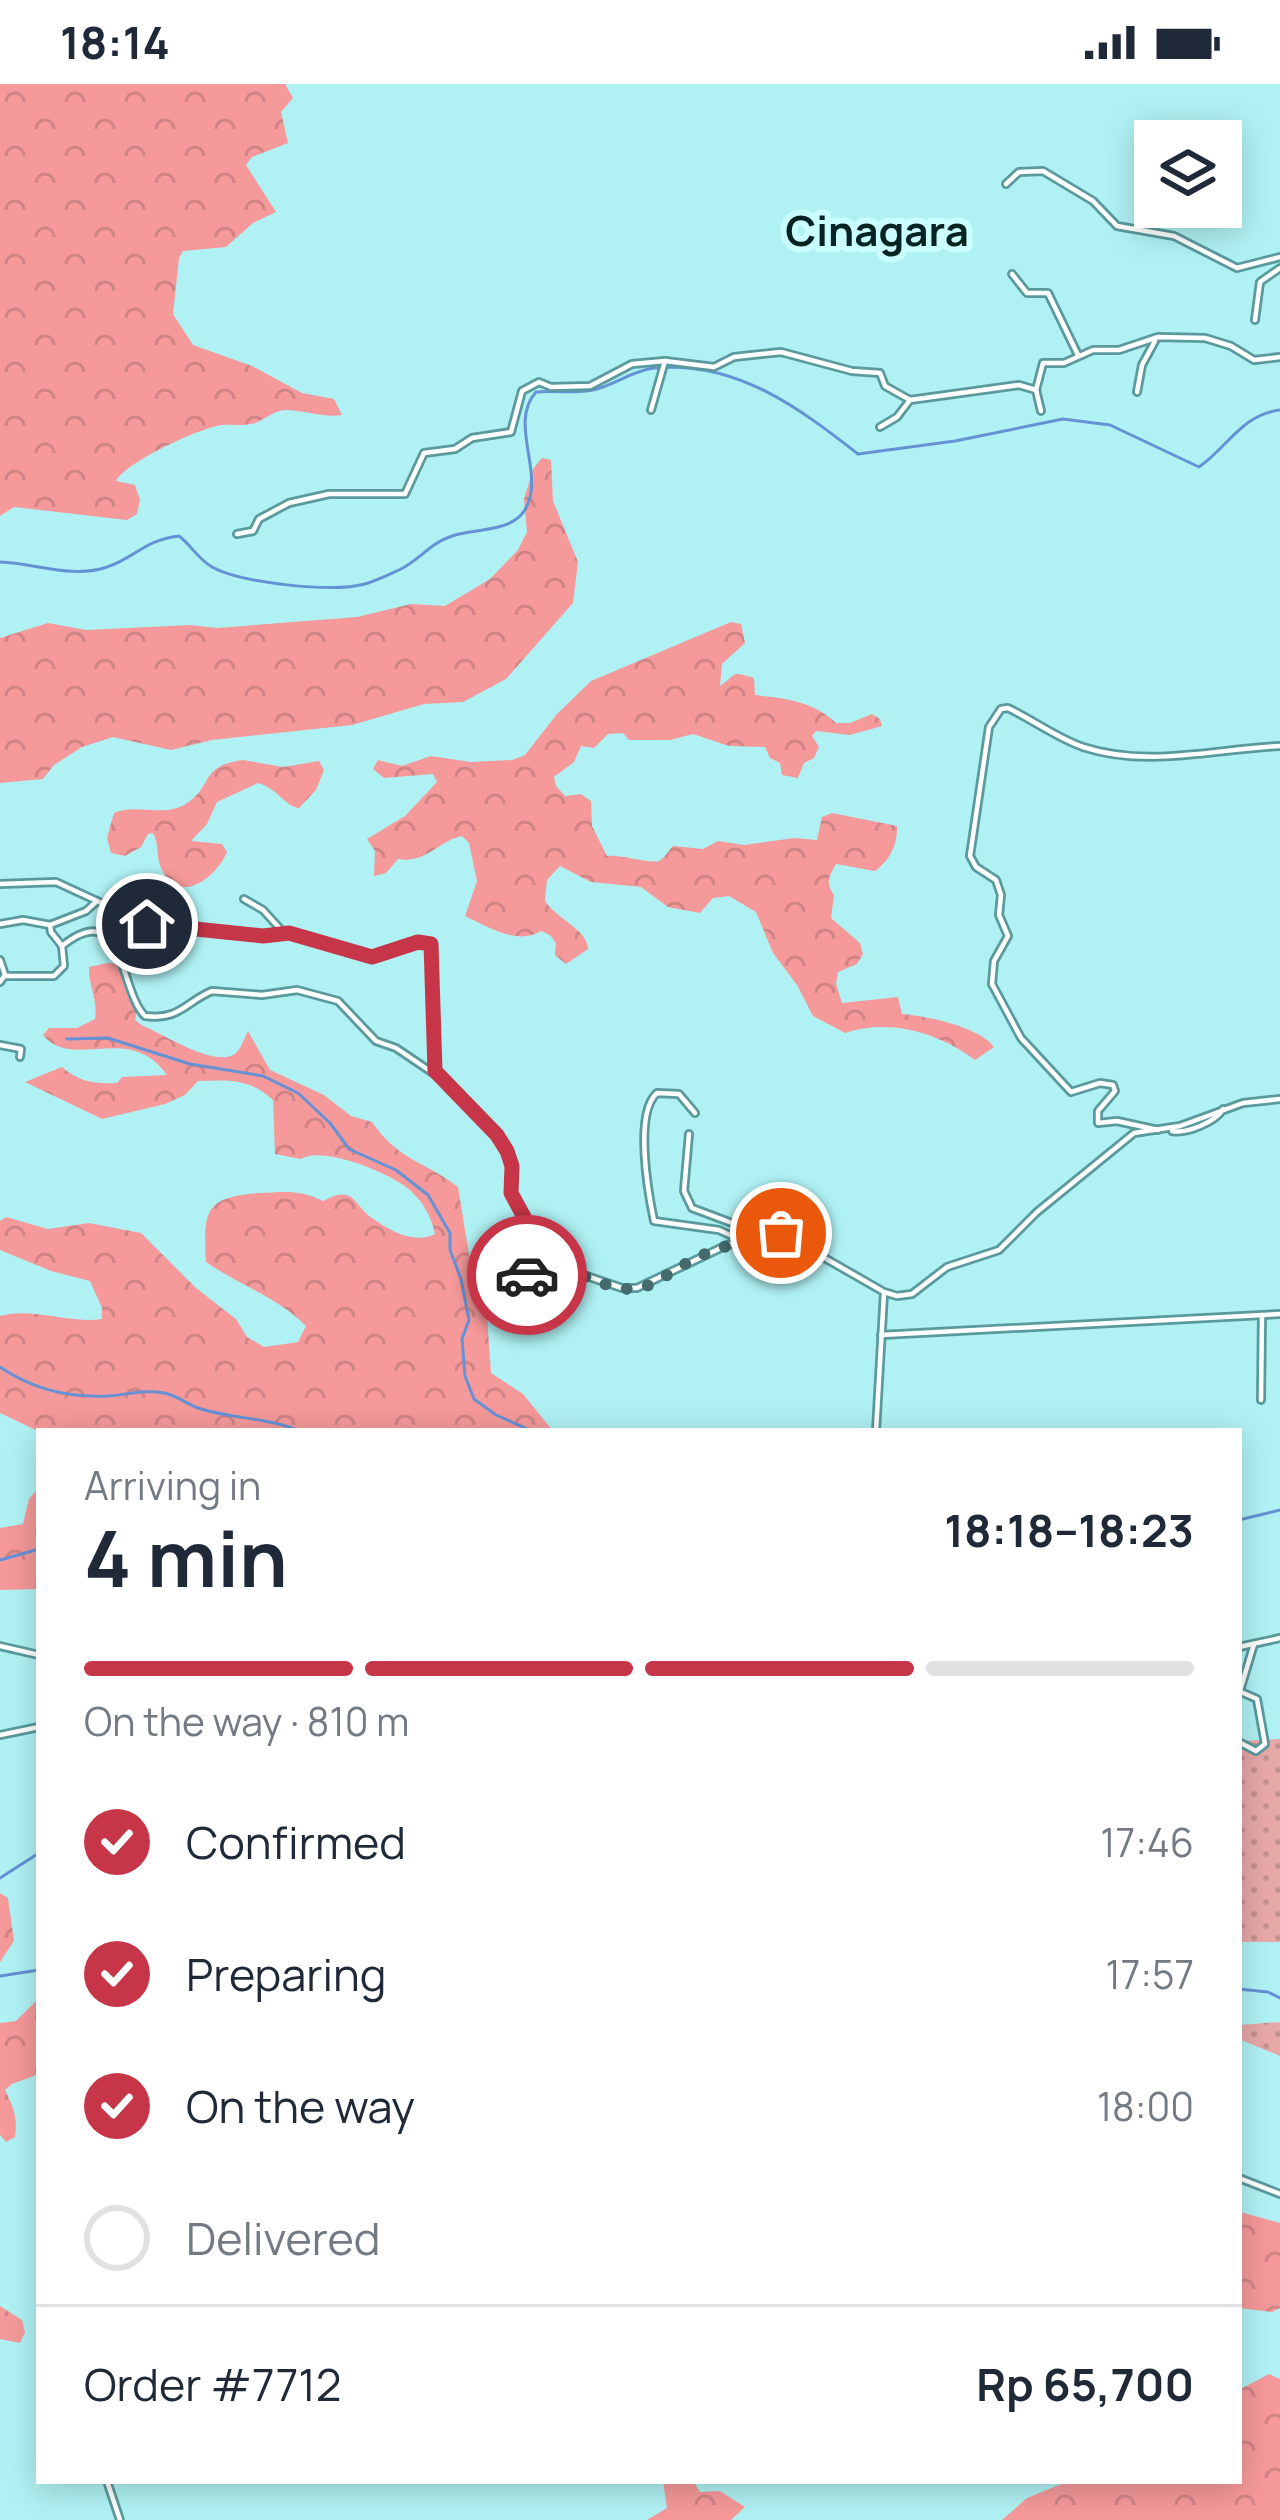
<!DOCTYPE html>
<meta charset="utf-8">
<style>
body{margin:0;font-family:Manrope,sans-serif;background:#f6f6f7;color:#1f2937;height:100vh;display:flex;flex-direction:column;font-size:45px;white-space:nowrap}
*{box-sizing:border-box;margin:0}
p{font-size:39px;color:#747a83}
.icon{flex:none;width:66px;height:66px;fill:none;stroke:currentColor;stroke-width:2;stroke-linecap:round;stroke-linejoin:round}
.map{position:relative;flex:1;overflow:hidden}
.details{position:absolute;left:36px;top:1344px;width:1206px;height:1056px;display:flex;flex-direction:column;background:#fff;border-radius:0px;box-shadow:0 6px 30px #0003}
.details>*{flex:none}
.tools{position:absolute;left:1134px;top:36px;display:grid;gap:24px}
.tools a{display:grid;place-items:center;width:108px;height:108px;border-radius:0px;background:#fff;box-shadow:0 6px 30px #0003;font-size:60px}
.pin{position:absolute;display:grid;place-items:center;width:102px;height:102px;color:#fff;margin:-51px;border:6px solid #fff;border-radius:50%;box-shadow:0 3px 12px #0007}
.courier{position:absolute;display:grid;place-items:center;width:120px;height:120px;margin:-60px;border:9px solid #c73648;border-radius:50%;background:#fff;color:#222;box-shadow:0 3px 15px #0007}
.head em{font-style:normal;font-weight:700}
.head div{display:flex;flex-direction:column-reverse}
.head{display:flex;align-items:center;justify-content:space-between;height:204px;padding:0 48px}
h1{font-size:78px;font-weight:700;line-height:90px}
.bar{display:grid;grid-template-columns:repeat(4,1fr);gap:18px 12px;align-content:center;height:144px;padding:0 48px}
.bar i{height:15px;border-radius:9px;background:#e0e1e3}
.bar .current{background:#c73648}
.bar p{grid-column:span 4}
.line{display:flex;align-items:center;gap:30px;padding:0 48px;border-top:3px solid #e0e1e3}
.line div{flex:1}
ol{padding:0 48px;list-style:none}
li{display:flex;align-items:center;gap:36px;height:132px}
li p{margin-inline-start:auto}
li .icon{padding:12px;border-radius:50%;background:#c73648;color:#fff;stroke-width:4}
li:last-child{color:#747a83}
li i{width:66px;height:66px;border:6px solid #e0e1e3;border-radius:50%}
.status{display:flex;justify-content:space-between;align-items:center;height:84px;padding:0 60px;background:#fff;direction:ltr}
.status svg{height:33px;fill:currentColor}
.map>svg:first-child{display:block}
.grass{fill:url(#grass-dots)}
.forest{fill:url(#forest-crowns)}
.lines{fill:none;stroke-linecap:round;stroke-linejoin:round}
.stream{stroke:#6591d5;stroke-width:3}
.minor-casing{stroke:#5a9a9c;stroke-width:10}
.minor{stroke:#fff;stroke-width:4.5}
.done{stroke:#436b6d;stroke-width:12;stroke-dasharray:0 21.6}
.route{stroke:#c73648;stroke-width:15}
.labels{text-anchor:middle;stroke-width:12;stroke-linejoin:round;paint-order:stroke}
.quarter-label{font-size:42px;font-weight:bold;fill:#082324;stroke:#c9fdfe}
</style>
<div class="status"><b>18:14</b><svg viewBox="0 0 49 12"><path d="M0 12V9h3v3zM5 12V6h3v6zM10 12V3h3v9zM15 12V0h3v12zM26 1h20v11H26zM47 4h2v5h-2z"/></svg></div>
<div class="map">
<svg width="1280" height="2436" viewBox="0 0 1280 2436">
<defs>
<pattern id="grass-dots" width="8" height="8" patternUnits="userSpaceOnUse" patternTransform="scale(3)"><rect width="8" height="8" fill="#e7a8a8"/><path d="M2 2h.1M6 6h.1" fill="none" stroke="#c59090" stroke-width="1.8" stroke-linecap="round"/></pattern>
<pattern id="forest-crowns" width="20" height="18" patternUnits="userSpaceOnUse" patternTransform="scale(3)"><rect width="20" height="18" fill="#f6999a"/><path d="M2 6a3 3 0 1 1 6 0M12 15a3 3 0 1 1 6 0" fill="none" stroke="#d18485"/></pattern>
</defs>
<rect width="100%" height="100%" fill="#b0f2f4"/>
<!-- grass -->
<g class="grass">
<polygon points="1280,1655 1280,1858 1239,1858 1239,1657"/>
<polygon points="1280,1938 1280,1972 1239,1955 1239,1941"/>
</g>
<!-- forest -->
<g class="forest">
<path d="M0,0H285L293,14L281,28L288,59L252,73L246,81L276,128L253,139L226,163L183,167L179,174L173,230L193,261L252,282L302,309L334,315L342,331C322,334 305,326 285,326C271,327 264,338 250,340C241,342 231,340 222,341C199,344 126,378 116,397L135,401L140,416L137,430L127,436L14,423L0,432Z"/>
<polygon points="542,374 551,376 553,417 578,478 573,519 506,595 463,618 424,620 352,641 212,656 171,666 113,653 82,663 54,681 43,695 0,699 0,554 48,539 86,546 190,541 217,544 357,533 411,520 445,522 490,495 518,466 527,448 524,415 533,385"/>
<path d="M731,538L741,540L745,559L722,580L720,602C739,589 729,587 754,594L755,611C787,615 812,617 836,639H850L872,630L880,635L882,642L850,651L816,647L812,652L819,663L814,674L804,679L798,694L782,691L780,679L770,674L765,663L729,662L693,650L670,656H629L623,649L608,650L594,664L581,662L574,678L554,693L556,702L565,712L581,710L591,717L592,742L607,772C621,770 649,780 659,777C665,774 668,767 673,762L703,765L718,757L744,761L794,754L817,756L822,733L832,729L897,742C898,759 890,777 875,787L836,780C829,792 825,799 834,811L831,834L860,859L863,870L857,880L838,888L836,900L842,919L898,913L902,930C927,932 980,943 994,963L975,976C939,949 890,934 845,949L813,932L797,901L773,869L756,828L729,812L713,814L700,829L668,823L641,803L591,798L560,782L547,796L545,817C558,836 588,846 588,865L566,880L555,871L556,859L550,851L541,847C517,862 487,842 465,832L477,797L469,759L462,752C438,757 426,780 398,775L386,789L374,792L375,767L367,755L405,732L437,698L433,690L384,694L373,685L378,676L402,682L431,672L471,678L512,676L525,671L557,630L591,597Z"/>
<path d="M243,676L283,683L319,677L324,686L316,706L299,724C286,723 277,704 258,699L217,718L207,740L191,757L222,760L227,768C217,792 180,823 162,786C155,773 160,761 153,749L148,750L141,763L125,772L111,769L107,754L114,729C139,718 166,736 190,717C213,699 201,682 243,676Z"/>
<path d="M107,879L127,881L139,918L135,936L143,942C164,950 211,982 233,971C240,968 244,955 248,947L270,986L324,1011L351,1032L372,1038C400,1078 423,1076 458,1103L474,1201L487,1231L491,1289L523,1310L553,1347H38L0,1329V1232C34,1223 67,1240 102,1235V1224L90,1197L51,1187L0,1166V1137L6,1133L48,1145L89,1139L141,1149L196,1204L236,1235L247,1253L264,1263L298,1258L306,1242C277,1213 239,1201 206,1178C203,1127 205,1113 258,1109C285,1108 299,1105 323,1117C355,1100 352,1120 372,1134C389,1146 414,1161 435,1150C431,1133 425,1121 413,1109C395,1090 322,1061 301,1075L275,1070L273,1016C249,994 230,996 198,997L185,1011L165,1020L102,1035L25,998L62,983C79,998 95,1000 117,999L122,993L167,991C129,937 74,988 43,951L49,944H77L95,935C98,915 88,900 89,883Z"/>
<polygon points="39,1403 39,1505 0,1506 0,1444 23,1440 29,1415"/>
<polygon points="0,1809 8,1814 14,1857 0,1878"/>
<path d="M39,1914V1990L12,2000L5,2006C13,2022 18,2034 15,2053L6,2058L0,2051V1939L16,1937Z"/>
<polygon points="1240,2128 1280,2139 1280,2224 1272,2228 1239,2224"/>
<polygon points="0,2222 22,2236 25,2248 20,2259 0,2255"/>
<polygon points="1269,2290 1280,2295 1280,2436 1002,2436 1027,2414 1069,2397 1239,2397 1239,2306"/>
<polygon points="663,2397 693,2397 700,2408 720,2407 745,2423 731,2436 647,2436 667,2424"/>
</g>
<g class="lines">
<!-- stream -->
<g class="stream">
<path d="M0,478C35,479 72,495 107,483C135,474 144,456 179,452C191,461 198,475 212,483C241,499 332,509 365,500C376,497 388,491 399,486C419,477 430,459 452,452C475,444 513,449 526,424C545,389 508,339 536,308C555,306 574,310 593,306C615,301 631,287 654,284C735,276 798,323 858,370L955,357L1063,335L1110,341L1199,383C1228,363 1241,331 1280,326"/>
<polyline points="67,955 108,954 190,980 263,992 298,1009 330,1039 349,1065 396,1086 428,1111 450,1149 450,1166 461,1195 469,1236 462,1255 465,1292 474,1315 496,1331 532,1347"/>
<path d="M0,1283C32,1305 68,1314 108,1312C127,1311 144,1305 164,1309C176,1311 187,1320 198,1324C231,1335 266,1333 300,1347"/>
<polyline points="1239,1436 1280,1426"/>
<polyline points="0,1476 39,1465"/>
<polyline points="0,1794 39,1769"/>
<polyline points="0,1892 39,1886"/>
<polyline points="1239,1905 1268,1908 1280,1914"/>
</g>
<!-- minor casing -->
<g class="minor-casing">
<g id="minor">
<polyline points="1006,100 1019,88 1043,87 1093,117 1117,142 1174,152 1237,184 1280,173"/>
<polyline points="1012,190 1027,209 1048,209 1078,271"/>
<polyline points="1255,236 1260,198 1280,184"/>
<polyline points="1036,306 1041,327"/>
<polyline points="1137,308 1142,281 1155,257"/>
<polyline points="651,326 665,277"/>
<polyline points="880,343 897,333 910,316"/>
<polyline points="237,450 253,447 259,435 289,419 329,410 405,410 424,369 455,365 472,354 511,348 522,307 539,298 551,303 590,302 632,280 665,277 714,283 734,273 781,268 852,287 880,289 885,302 910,316 1019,301 1036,306 1043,279 1064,279 1093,266 1119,266 1158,253 1205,254 1231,262 1254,276 1280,273"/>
<polyline points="0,800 56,798 147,840 264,852 289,849 372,873 418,858 431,860 435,987 497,1051 507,1067 512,1082 511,1109 529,1141 526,1165 531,1195 543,1193 560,1183 622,1204 637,1204 727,1161 757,1156 797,1160"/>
<polyline points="244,815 263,826 283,848"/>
<polyline points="0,840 23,836 50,841"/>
<polyline points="62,862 51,848 50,841 86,827 96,818"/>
<polyline points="0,876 5,891 0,898"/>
<path d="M5,892H54L64,882L62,862C125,811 119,907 145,932C179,937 187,917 212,907L262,911L297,906L338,917L376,957L396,964L436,991"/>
<polyline points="0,961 21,965 20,973"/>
<path d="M695,1029L679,1010L657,1009C634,1029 648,1108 654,1137L719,1146L741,1156"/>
<path d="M1158,1046L1117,1037L1098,1039V1027L1115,1007L1113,1001L1100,999L1071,1008L1021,954L992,900L994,877L1008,852L999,831L1001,811L996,796L976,783L970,772L989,643L1001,625L1008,624C1033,636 1057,654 1083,663C1147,684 1215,665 1280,662"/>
<path d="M1172,1047C1186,1050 1216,1038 1223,1025"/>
<polyline points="689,1050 684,1107 692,1124 740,1142 781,1149 884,1208 897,1212 912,1210 947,1183 999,1166 1037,1128 1134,1049 1180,1042 1243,1019 1280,1015"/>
<polyline points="881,1251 1280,1230"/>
<polyline points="1261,1316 1262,1231"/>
<polyline points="876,1347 884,1209"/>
<polyline points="0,1562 39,1571"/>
<polyline points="1239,1563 1280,1554"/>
<polyline points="1239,1610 1254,1560"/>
<polyline points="0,1651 39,1643"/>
<polyline points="1239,1658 1256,1667 1265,1660 1257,1615 1241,1608"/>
<polyline points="1239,2094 1280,2110"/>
<polyline points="107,2397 120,2436"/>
</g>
</g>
<!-- minor -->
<use href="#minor" class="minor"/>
</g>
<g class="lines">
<!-- done -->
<path class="done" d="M527,1191L537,1196L560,1183C582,1190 610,1206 633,1205C650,1204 663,1193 677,1185C714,1161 753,1152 796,1160L781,1149"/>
<!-- route -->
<polyline class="route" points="147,840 263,852 289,849 372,873 418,858 431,860 435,987 497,1051 507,1067 512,1082 511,1109 529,1142 527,1191"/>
</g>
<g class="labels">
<!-- quarter labels -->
<g class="quarter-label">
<text x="877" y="162">Cinagara</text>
</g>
</g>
</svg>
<div class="tools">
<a><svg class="icon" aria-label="layers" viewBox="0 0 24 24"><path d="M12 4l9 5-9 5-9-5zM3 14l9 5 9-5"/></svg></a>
</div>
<div class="pin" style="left:781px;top:1149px;background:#ea580c"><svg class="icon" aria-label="bag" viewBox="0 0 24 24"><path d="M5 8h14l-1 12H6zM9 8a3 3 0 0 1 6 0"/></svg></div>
<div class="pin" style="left:147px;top:840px;background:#1f2937"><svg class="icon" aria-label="home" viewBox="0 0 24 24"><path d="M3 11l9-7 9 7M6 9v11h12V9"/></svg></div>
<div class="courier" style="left:527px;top:1191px"><svg class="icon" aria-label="car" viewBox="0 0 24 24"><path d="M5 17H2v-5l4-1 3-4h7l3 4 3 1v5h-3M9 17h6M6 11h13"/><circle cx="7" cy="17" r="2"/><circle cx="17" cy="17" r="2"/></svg></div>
<section class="details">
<div class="head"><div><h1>4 min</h1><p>Arriving in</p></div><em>18:18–18:23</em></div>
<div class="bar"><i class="current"></i><i class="current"></i><i class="current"></i><i></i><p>On the way · 810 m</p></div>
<ol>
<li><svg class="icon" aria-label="check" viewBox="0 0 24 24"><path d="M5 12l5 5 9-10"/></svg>Confirmed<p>17:46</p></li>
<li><svg class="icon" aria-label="check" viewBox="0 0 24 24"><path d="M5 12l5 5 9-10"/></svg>Preparing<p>17:57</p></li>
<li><svg class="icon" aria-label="check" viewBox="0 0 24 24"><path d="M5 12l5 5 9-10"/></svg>On the way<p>18:00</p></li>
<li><i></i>Delivered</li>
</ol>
<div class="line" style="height:156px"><div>Order #7712</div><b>Rp 65,700</b></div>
</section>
</div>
